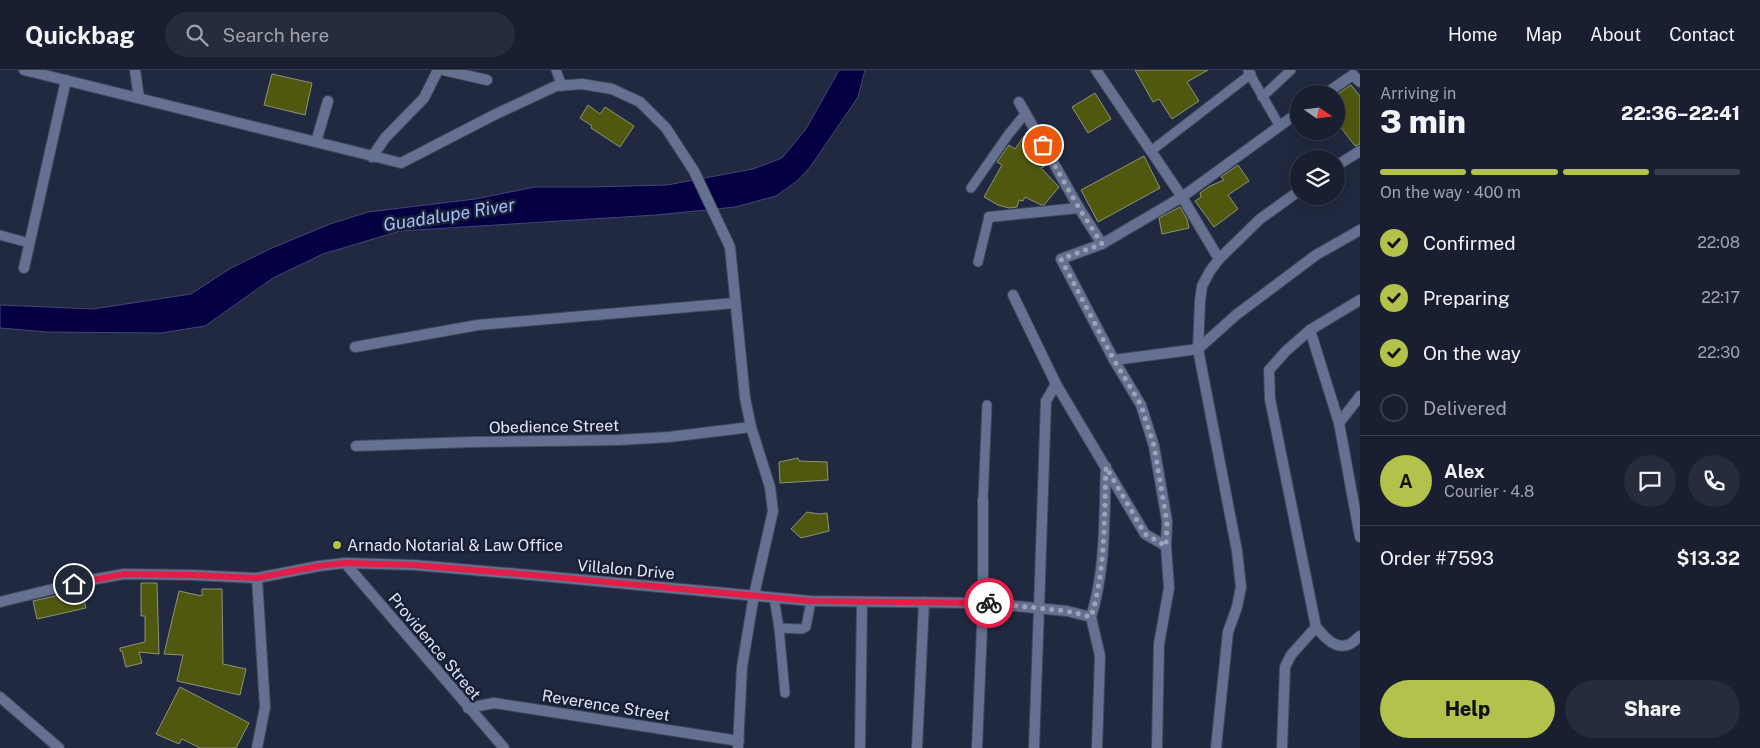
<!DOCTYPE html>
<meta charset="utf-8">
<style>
body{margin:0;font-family:"Public Sans",sans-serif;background:#262c3c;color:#f1f3f6;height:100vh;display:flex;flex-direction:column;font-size:19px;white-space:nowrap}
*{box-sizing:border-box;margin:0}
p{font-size:16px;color:#9fa2ab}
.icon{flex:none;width:28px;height:28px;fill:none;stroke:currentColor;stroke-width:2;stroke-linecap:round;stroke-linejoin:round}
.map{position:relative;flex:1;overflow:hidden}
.details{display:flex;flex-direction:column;background:#191f30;width:400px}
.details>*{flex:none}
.needle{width:32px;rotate:104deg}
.controls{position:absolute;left:1290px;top:15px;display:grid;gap:10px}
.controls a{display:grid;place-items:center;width:55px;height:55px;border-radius:50%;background:#191f30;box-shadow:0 5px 20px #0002,0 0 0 1px #373d4c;font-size:25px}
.pin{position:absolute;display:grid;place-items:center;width:42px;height:42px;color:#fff;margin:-21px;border:2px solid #fff;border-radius:50%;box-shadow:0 1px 5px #0007}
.courier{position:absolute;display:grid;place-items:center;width:50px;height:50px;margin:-25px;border:4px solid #e11d48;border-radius:50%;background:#fff;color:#222;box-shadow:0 1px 6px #0007}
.headline em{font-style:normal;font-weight:800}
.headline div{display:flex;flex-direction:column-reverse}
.headline{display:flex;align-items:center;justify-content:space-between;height:85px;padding:0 20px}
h1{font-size:32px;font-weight:800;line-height:38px}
.bar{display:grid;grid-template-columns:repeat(4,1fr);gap:8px 5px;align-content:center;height:60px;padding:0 20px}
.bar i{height:6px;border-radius:4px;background:#373d4c}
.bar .current{background:#b3c24b}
.bar p{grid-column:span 4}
.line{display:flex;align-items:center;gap:12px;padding:0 20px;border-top:1px solid #373d4c}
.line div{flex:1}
.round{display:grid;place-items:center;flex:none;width:52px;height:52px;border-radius:26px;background:#262c3c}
ol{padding:0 20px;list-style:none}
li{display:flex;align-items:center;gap:15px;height:55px}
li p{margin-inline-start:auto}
li .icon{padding:5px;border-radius:50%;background:#b3c24b;color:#111;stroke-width:4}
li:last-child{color:#9fa2ab}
li i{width:28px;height:28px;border:2px solid #373d4c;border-radius:50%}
.action{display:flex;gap:10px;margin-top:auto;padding:10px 20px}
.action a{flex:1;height:58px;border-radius:30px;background:#b3c24b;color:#111;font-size:20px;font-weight:800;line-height:58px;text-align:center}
.action a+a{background:#262c3c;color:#f1f3f6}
header{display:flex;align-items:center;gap:30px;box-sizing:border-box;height:70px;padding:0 25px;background:#191f30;border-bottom:1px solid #373d4c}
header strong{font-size:24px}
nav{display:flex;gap:28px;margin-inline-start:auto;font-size:18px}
.search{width:350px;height:45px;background:#262c3c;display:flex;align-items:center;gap:12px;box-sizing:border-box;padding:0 18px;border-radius:28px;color:#9fa2ab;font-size:19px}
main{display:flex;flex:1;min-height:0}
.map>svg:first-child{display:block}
.water{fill:#040041;stroke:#464577}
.building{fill:#50580f;stroke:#8d9374}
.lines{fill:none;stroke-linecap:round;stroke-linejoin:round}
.service-casing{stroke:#40475d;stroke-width:11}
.minor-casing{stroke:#40475d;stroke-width:12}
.tertiary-casing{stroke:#40475d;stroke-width:12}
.service{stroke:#667191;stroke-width:9}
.minor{stroke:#667191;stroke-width:10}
.tertiary{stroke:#667191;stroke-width:10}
.done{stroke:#9da4b6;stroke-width:5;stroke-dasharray:0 9}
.route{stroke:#e11d48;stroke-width:6}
.poi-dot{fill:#b3c24b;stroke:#171f36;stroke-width:2}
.labels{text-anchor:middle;stroke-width:5;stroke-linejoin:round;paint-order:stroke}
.street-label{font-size:16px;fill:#e0e6f6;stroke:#171f36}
.poi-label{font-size:16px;fill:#e0e6f6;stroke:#171f36;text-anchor:start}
.water-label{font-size:18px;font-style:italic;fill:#a8bdf9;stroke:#171f36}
</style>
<header>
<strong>Quickbag</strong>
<div class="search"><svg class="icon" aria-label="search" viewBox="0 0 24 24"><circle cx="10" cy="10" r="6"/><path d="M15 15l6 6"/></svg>Search here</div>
<nav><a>Home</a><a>Map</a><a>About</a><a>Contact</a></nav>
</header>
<main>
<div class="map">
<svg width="1360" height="678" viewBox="0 0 1360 678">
<rect width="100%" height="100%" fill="#212940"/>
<!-- water -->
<polygon class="water" points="839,0 865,0 858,27 811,96 797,111 776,126 735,137 656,145 400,161 323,184 273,208 205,256 161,263 47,262 0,258 0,235 93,239 191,224 231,198 272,178 330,154 368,142 475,129 535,117 591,117 667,115 753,99 782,88 806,59"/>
<!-- building -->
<g class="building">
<polygon points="1135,0 1208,0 1187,12 1199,31 1172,49 1159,29 1153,32"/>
<polygon points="272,4 312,13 305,45 264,35"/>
<polygon points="1351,15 1360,26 1360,74 1355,76 1336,51 1336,25"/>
<polygon points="1095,23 1111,49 1088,63 1072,37"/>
<polygon points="588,35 600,44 605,37 634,56 620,77 591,58 592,56 580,48"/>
<polygon points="1024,66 1034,73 1047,95 1041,98 1059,117 1044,135 1041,135 1025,127 1023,131 1019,130 1017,137 1009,138 998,135 984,127 1002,95 997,92 1009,75 1015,79"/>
<polygon points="1144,86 1160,118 1098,152 1081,120"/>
<polygon points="1238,95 1249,111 1228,125 1238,139 1214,157 1195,131 1201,127 1200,123 1210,116 1224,110 1221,107"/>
<polygon points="1180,137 1187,149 1189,158 1162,164 1159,148"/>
<polygon points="798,388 799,391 827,392 828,410 780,413 779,392"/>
<polygon points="807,442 819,444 827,443 829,461 801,468 791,459"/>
<polygon points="141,513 157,513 159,584 139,582 142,593 126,597 122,581 120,581 120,578 145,572 145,546 141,546"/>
<polygon points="202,519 222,519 223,594 246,599 240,625 177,611 183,585 164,584 179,521 202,526"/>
<polygon points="82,520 86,538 37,549 33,531"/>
<polygon points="180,617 249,653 236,678 200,678 182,669 179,674 156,664"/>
</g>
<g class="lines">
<!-- service casing -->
<g class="service-casing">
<g id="service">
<polyline points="556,0 562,16"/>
<polyline points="1248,1 1279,55"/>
<polyline points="1262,27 1291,0"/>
<polyline points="1151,81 1251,4"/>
<polyline points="971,118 1008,65 1025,44"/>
<polyline points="0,165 29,173"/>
<polyline points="978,192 989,147"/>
<polyline points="983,430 987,335"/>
<polyline points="774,528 779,558 785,623"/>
<polyline points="779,558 802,559 806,557 811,531"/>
</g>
</g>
<!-- minor casing -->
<g class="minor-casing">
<g id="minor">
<polyline points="443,0 487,10"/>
<polyline points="1096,0 1182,127 1219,189"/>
<polyline points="1325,24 1353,5 1360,12"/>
<polyline points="1019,32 1079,138 1102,174"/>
<polyline points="316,72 328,31"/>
<polyline points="372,87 385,68 424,28 438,0"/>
<polyline points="989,147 1079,138"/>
<polyline points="24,198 66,10"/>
<polyline points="1013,225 1056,314 1145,464 1166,476"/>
<path d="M1360,230L1310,260L1286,281L1269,300L1270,329L1316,557C1324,566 1335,581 1350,574C1354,572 1357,568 1360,566"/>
<polyline points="1310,260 1339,353 1360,467"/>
<polyline points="355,277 478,255 735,233"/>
<polyline points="1114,290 1198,279 1236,245 1316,185 1360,160"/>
<polyline points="1339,353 1360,326"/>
<polyline points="356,376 471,372 618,370 669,367 751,357"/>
<polyline points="345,493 504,678"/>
<polyline points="257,508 265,637 257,678"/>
<polyline points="1039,538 1046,331 1056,314"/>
<path d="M1091,547C1106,499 1104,447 1106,397"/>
<polyline points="0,627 59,678"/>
<polyline points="468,638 494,633 739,671"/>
<polyline points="738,677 742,597 754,525"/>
<polyline points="860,678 862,532"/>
<polyline points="917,678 924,532"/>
<polyline points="977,678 983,533 983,430"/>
<polyline points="1157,678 1159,574 1169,518 1166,476 1167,451 1154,376 1141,335 1114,290 1061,189 1102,174 1182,127 1299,42"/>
<polyline points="1282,678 1285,597 1291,585 1316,557"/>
</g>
</g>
<!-- tertiary casing -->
<g class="tertiary-casing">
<g id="tertiary">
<polyline points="24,0 401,93 496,44 556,16 582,14 612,19 640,32 666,58 694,101 730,177 745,328 751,357 770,417 773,441 754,525"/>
<polyline points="135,0 139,28"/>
<polyline points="1336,96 1360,81"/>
<polyline points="0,532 90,510 124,504 192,505 257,508 319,496 345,493 414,495 531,505 811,531 983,533 1067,541 1091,547 1100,586 1097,678"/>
<polyline points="1034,678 1039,538"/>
<polyline points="1216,678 1228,562 1237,537 1241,517 1237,481 1198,279 1200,231 1202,216 1210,201 1219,189 1260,149 1299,121"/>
</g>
</g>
<!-- service -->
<use href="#service" class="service"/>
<!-- minor -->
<use href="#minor" class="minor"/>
<!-- tertiary -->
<use href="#tertiary" class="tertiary"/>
</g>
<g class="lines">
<!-- done -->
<path class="done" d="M989,533L1067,541L1091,547C1106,499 1104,447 1106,397L1145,464L1166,476L1167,452L1154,376L1141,335L1114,290L1061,189L1102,174L1079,138L1043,75"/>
<!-- route -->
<polyline class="route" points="74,514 124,504 192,505 257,508 319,496 345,493 414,495 532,505 811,531 989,533"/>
</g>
<!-- markers -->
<circle class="poi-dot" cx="337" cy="475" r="5"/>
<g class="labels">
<!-- street labels -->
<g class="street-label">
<text transform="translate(554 356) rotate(-1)" y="6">Obedience Street</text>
<text transform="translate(626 499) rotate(5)" y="6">Villalon Drive</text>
<text transform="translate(435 576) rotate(50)" y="6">Providence Street</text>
<text transform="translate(606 635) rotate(9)" y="6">Reverence Street</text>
</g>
<!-- poi labels -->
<g class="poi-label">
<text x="347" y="481">Arnado Notarial &amp; Law Office</text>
</g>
<!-- water labels -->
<g class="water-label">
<text transform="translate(449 145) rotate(-9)" y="6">Guadalupe River</text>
</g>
</g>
</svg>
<div class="controls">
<a><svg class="needle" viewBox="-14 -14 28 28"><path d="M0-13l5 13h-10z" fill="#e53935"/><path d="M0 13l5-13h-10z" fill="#9fa2ab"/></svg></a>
<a><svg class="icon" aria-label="layers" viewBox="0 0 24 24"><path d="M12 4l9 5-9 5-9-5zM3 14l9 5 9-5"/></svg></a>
</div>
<div class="pin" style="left:1043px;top:75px;background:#ea580c"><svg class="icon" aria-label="bag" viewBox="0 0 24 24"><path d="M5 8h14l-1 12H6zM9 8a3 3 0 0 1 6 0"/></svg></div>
<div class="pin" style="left:74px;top:514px;background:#1f2937"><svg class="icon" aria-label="home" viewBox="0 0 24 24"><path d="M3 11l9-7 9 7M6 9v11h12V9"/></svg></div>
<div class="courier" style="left:989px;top:533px"><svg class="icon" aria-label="bike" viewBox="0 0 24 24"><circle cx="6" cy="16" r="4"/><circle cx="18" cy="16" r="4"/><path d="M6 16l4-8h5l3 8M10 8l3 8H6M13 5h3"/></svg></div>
</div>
<section class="details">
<div class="headline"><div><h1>3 min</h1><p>Arriving in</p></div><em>22:36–22:41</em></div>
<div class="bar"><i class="current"></i><i class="current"></i><i class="current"></i><i></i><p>On the way · 400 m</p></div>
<ol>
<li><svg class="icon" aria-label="check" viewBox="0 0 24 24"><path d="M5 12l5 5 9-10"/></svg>Confirmed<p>22:08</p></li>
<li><svg class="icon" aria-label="check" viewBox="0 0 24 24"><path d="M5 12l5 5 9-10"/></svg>Preparing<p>22:17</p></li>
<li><svg class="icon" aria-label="check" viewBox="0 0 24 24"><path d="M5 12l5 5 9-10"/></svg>On the way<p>22:30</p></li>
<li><i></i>Delivered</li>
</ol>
<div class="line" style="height:90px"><b class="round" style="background:#b3c24b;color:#111">A</b><div><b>Alex</b><p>Courier · 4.8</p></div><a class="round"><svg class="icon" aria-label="chat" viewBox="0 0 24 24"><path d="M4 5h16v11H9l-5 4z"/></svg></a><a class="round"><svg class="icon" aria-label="phone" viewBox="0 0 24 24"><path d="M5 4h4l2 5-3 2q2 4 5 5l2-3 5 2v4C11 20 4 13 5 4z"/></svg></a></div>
<div class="line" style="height:65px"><div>Order #7593</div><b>$13.32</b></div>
<div class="action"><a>Help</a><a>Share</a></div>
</section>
</main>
